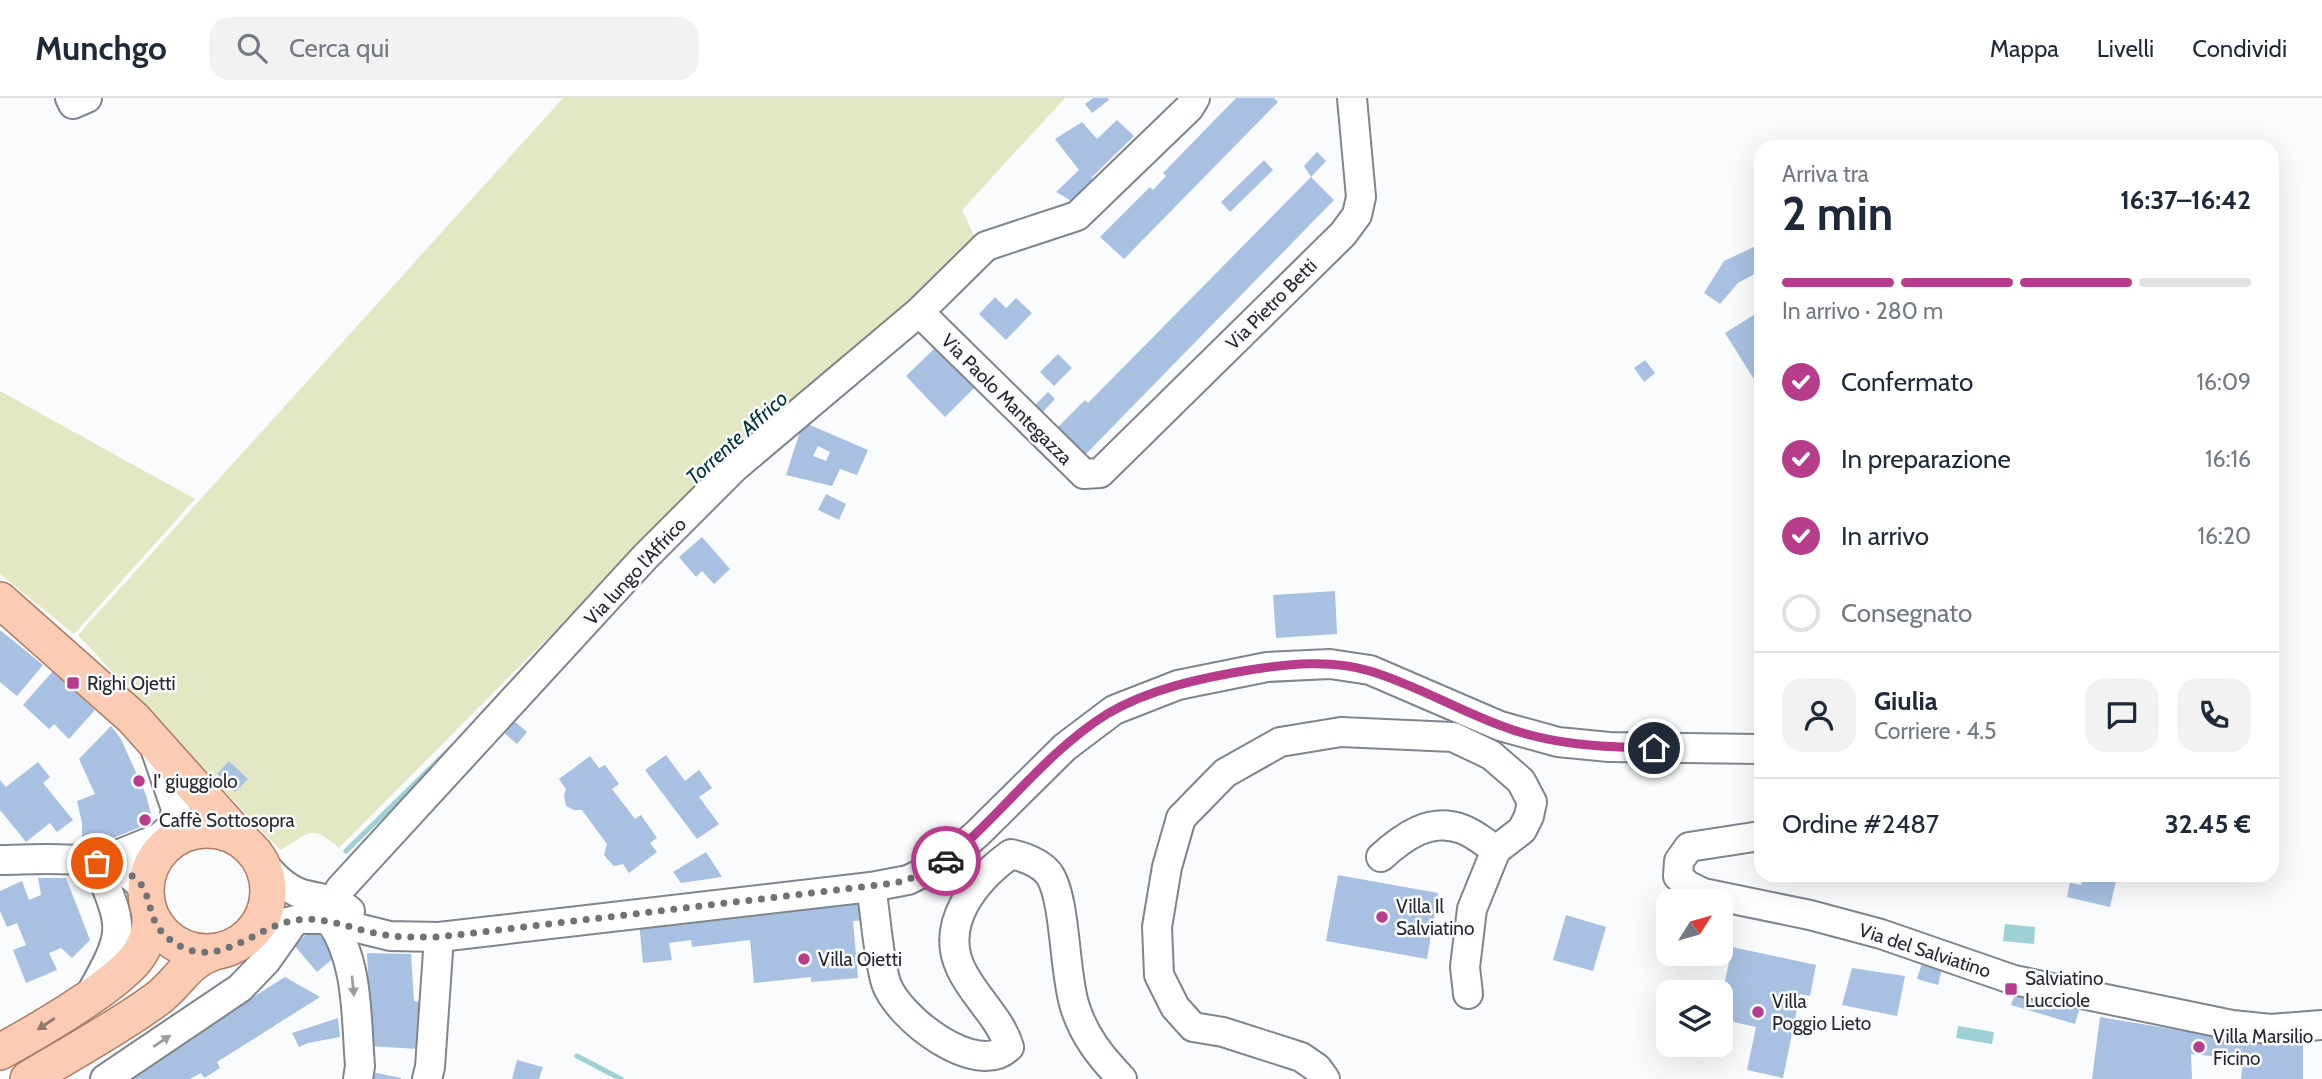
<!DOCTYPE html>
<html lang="it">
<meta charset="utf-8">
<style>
body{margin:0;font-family:Cabin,sans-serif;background:#f2f2f3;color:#1f2937;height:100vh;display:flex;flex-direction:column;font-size:26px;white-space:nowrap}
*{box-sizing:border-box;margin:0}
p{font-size:23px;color:#747a83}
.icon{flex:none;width:38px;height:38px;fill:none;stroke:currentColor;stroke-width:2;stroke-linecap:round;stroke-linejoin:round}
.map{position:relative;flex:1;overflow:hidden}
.details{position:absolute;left:1754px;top:42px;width:525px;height:742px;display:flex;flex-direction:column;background:#fff;border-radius:21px;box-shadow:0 7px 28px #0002}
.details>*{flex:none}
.needle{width:46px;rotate:53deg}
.fabs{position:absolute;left:1656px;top:791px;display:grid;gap:14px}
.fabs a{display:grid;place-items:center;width:77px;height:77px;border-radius:14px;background:#fff;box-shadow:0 7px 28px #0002;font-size:35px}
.pin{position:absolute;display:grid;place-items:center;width:60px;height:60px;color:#fff;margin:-30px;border:4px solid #fff;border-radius:50%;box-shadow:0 2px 7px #0007}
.courier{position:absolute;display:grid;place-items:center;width:70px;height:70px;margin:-35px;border:5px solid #b83c8c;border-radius:50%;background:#fff;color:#222;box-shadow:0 2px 9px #0007}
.overview em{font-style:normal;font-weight:800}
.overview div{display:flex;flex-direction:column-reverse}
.overview{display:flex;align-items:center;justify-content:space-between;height:119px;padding:0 28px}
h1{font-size:46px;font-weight:800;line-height:52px}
.bar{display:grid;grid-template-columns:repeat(4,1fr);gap:10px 7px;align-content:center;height:84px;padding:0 28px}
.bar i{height:9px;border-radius:5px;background:#e0e1e3}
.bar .active{background:#b83c8c}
.bar p{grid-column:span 4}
.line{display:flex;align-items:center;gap:18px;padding:0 28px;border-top:2px solid #e0e1e3}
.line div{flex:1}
.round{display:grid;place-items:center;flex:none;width:74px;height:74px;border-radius:21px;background:#f2f2f3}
ol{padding:0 28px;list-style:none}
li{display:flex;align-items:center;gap:21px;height:77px}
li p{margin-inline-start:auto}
li .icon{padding:7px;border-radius:50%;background:#b83c8c;color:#fff;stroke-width:4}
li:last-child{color:#747a83}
li i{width:38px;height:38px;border:4px solid #e0e1e3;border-radius:50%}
header{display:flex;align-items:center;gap:42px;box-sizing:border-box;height:98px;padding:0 35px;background:#fff;border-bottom:2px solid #e0e1e3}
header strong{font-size:33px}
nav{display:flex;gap:38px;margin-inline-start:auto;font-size:24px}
.search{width:490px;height:63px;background:#f2f2f3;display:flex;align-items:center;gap:18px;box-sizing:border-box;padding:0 24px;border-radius:21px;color:#747a83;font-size:26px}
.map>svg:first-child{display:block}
.green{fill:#e4e7c4}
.water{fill:#9dd1d5}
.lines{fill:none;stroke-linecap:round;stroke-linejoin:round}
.stream{stroke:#9dd1d5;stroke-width:5}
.building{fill:#a8c1e2;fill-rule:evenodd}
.minor-casing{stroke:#7f858d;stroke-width:32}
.major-casing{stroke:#ae7c64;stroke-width:38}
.minor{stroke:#fff;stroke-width:28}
.major{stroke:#fbcbb4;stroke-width:35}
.oneway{fill:#9d9ea0}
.oneway2{fill:#907a70}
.done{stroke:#707275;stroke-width:7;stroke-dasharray:0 12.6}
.route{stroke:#b83c8c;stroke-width:9}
.poi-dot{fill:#b83c8c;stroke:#fafbfd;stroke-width:2.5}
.labels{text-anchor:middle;stroke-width:5;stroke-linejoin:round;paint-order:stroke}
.street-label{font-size:19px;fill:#26282c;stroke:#fafbfd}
.poi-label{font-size:19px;fill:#26282c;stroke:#fafbfd;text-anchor:start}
.water-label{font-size:21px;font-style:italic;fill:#003134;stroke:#fafbfd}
</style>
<header>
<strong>Munchgo</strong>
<div class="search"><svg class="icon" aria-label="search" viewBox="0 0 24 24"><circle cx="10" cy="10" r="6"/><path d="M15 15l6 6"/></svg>Cerca qui</div>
<nav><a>Mappa</a><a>Livelli</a><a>Condividi</a></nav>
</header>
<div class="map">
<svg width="2322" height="981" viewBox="0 0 2322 981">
<rect width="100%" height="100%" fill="#fafbfd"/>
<!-- green -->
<g class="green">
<path d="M563,0H1065L962,112L977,144L680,407L339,750C309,724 311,736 280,752L78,537Z"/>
<polygon points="0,293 195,401 74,536 0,476"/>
</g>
<!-- water -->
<g class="water">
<polygon points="2005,826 2035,829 2034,846 2003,843"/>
<polygon points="1958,928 1994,934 1992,946 1956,940"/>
</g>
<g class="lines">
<!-- stream -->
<g class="stream">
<polyline points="346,753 455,646"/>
<polyline points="577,958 621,981"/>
</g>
</g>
<!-- building -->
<g class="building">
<polygon points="1093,0 1108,0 1109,2 1092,15 1085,6"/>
<polygon points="1236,0 1274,0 1278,4 1124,161 1100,139 1150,89 1153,92 1166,78 1163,75"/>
<polygon points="1117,22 1134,38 1091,80 1096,83 1075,105 1056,94 1079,72 1055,41 1082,24 1097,41"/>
<polygon points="1317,54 1326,63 1311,79 1304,68"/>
<polygon points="1264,62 1273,72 1230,114 1221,104"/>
<polygon points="1311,79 1334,102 1082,360 1054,333 1085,302 1088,305"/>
<polygon points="1760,146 1760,173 1738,185 1720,206 1704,195 1724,163"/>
<polygon points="995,199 1006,210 1016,200 1032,215 1006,242 979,216"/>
<polygon points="1760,213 1760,285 1757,286 1725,235"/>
<polygon points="936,249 975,289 945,319 906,278"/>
<polygon points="1058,256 1072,270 1054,288 1040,274"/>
<polygon points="1645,262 1655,275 1644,284 1634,270"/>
<polygon points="1048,294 1055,301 1040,317 1033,309"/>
<path d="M803,324L868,352L857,377L840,371L832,388L786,377ZM818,348L830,354L826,363L813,358Z"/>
<polygon points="826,396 846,406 839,422 818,412"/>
<polygon points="702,439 730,471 714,486 702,473 696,479 679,459"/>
<polygon points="1335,493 1337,536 1276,540 1273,497"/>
<polygon points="0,532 43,567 17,598 0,584"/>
<polygon points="53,573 95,612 69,641 54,626 49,631 23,607"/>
<polygon points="512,621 527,634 517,646 502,633"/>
<polygon points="111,628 121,641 146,697 153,724 103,744 82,742 82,725 77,703 95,696 79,661"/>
<polygon points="666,657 685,683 699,672 712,690 699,699 719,726 697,741 645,672"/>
<polygon points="590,658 599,670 605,667 619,686 612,691 635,721 641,717 657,740 650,745 657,754 629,775 623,766 614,768 607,761 604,757 607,746 582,712 574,712 566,708 564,698 566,691 559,681"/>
<polygon points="229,663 248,681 235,694 217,676"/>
<polygon points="38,664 50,679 43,685 73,722 57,734 50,725 26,744 0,712 0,682 6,689"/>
<polygon points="706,754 722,779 681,785 673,774"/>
<polygon points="1338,777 1438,795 1427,861 1326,843"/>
<polygon points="2084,777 2109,777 2108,781 2116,783 2110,809 2067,799 2070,785 2081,787"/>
<polygon points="38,780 66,780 90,842 72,860 61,850 49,855 57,872 26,885 13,852 26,847 17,825 7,829 0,813 0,793 22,783 29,802 41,797"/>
<polygon points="863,803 865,822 853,823 858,880 811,884 811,879 754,885 750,842 692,849 691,842 669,845 672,862 643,865 639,825"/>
<polygon points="1566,817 1606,829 1593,873 1553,862"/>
<polygon points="314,830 336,858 317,874 294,847"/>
<polygon points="1732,849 1816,867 1810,898 1800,896 1783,980 1747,972 1756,929 1720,921 1720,908"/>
<polygon points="367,855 411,856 414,903 423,905 419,951 367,948 362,877 368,877"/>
<polygon points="1922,865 1942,871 1938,887 1917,881"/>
<polygon points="1852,870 1905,878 1897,918 1842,907"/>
<polygon points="285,879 320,899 217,964 220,970 204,980 201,975 190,981 123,981"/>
<polygon points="2016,893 2079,912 2075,926 2011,907"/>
<polygon points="2100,919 2213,938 2303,942 2303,981 2241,981 2243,961 2191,956 2192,981 2092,981"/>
<polygon points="338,920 340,939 308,945 299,949 292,935"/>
<polygon points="517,962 543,969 539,981 512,981"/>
<polygon points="372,974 401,980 401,981 371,981"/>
</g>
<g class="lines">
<!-- minor casing -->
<g class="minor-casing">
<g id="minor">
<polyline points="70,0 73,6 87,0"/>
<polyline points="919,214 1084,376 1100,375 1343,136 1357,117 1361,99 1352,0"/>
<polyline points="1760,738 1689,749 1679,763 1678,778 1687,787 1703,795 1810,817 1881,836 2014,882 2232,927 2271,931 2322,927"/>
<path d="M1381,759C1403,739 1430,719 1462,731C1474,735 1485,745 1496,752"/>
<path d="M259,760C270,775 284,790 302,796C320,801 335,800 350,813"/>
<path d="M0,762C42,762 120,752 145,793"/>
<polyline points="97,765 159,740 173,728 176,711 155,650"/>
<path d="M871,789C876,818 878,859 886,885C898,920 977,981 1009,949C1000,919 974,899 961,871C939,825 976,781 1011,756C1024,759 1040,764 1049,776C1066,800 1064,877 1075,909C1084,938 1101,959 1122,981"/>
<polyline points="309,821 321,821 390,838 439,839 871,789 908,782 945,764 978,735 1065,649 1114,612 1178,587 1267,569 1330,566 1370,572 1500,628 1558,644 1609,649 1760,651"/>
<path d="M331,824C359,865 356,920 360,968L358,981"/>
<polyline points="248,838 276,826 325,817 334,808 340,791 645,459 735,369 919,214 986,148 1077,118 1189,10 1195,0"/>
<path d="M91,895C127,831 123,831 97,765"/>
<polyline points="105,981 240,890 266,863 295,822"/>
<polyline points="427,981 430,969 439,839"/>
<polyline points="1325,981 1317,970 1301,959 1223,934 1193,929 1175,909 1159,877 1157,829 1167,769 1181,720 1225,675 1280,644 1341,634 1453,639 1491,657 1521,683 1532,704 1529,718 1522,732 1496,752 1472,811 1465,869 1468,896"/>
</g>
</g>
<!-- major casing -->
<g class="major-casing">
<g id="major">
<polyline points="0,502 133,620 243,743"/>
<circle cx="207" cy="793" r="61"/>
<path d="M0,954C36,934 109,892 135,862C146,848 151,834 150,817"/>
<path d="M28,981C71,955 116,931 157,901C180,884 184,865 214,854"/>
</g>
</g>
<!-- minor -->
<use href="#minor" class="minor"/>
<!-- major -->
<use href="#major" class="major"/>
</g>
<!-- one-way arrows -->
<defs><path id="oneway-solid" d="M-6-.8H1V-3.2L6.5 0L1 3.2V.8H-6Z" transform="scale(1.75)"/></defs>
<g class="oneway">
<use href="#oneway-solid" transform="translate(353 888) rotate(84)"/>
<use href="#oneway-solid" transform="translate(162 943) rotate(-34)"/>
</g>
<use class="oneway2" href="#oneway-solid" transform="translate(46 926) rotate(147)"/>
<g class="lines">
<!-- done -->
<path class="done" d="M97,765C110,768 125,771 136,781C157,799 141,829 182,849C223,869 257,827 297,822C325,818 352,831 380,836C399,840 419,839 439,839L896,785L921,777L946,763"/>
<!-- route -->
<path class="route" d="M946,763C1001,717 1046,654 1107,616C1149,591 1201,580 1249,572C1287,566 1332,561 1370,573C1416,587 1458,612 1502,628C1551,647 1602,649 1654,650"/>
</g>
<!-- markers -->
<g class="poi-dot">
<rect x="66" y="578" width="14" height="14" rx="3.5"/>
<circle cx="139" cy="683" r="7"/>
<circle cx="145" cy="722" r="7"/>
<circle cx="1382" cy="819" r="7"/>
<circle cx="804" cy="861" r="7"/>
<rect x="2004" y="884" width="14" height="14" rx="3.5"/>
<circle cx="1758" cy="914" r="7"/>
<circle cx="2199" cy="949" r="7"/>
</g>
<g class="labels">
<!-- street labels -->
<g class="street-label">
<text transform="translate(1271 206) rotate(-45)" y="7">Via Pietro Betti</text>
<text transform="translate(1007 301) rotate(45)" y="7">Via Paolo Mantegazza</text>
<text transform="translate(635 473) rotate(-47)" y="7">Via lungo l'Affrico</text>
<text transform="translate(1925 852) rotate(18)" y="7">Via del Salviatino</text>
</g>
<!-- poi labels -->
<g class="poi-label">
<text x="87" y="592">Righi Ojetti</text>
<text x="153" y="690">I' giuggiolo</text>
<text x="159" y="729">Caffè Sottosopra</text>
<text x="1396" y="815">Villa Il<tspan x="1396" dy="22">Salviatino</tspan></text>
<text x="818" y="868">Villa Oietti</text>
<text x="2025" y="887">Salviatino<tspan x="2025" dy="22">Lucciole</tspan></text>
<text x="1772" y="910">Villa<tspan x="1772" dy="22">Poggio Lieto</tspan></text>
<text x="2213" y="945">Villa Marsilio<tspan x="2213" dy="22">Ficino</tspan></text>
</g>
<!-- water labels -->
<g class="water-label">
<text transform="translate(737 340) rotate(-42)" y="7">Torrente Affrico</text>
</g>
</g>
</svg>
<div class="fabs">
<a><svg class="needle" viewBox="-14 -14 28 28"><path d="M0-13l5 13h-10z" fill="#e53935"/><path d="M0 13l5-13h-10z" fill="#747a83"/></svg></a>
<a><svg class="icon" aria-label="layers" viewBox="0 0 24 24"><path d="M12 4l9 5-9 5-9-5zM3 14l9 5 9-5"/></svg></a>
</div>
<div class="pin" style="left:97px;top:765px;background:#ea580c"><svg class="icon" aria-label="bag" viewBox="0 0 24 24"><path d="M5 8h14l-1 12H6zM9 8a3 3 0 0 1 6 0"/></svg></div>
<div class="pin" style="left:1654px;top:650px;background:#1f2937"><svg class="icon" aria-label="home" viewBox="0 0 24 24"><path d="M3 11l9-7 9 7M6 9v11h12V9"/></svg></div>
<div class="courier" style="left:946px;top:763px"><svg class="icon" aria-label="car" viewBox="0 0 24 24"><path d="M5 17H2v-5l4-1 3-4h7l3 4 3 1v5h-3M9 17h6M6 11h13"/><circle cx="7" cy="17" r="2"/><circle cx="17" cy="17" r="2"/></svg></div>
<section class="details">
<div class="overview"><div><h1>2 min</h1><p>Arriva tra</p></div><em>16:37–16:42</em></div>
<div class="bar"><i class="active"></i><i class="active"></i><i class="active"></i><i></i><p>In arrivo · 280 m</p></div>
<ol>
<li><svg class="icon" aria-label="check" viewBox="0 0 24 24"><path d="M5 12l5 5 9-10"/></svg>Confermato<p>16:09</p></li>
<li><svg class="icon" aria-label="check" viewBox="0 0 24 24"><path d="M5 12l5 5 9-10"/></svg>In preparazione<p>16:16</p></li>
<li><svg class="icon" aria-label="check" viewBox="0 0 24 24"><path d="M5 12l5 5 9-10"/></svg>In arrivo<p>16:20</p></li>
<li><i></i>Consegnato</li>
</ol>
<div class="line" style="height:126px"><a class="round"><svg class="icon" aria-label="person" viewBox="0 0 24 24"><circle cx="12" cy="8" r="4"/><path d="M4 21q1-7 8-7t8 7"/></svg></a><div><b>Giulia</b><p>Corriere · 4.5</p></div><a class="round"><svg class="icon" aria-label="chat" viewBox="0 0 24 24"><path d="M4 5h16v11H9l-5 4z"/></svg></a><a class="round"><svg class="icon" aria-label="phone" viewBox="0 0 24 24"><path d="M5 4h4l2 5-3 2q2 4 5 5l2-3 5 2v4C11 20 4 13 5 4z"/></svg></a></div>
<div class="line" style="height:91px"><div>Ordine #2487</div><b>32.45 €</b></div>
</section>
</div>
